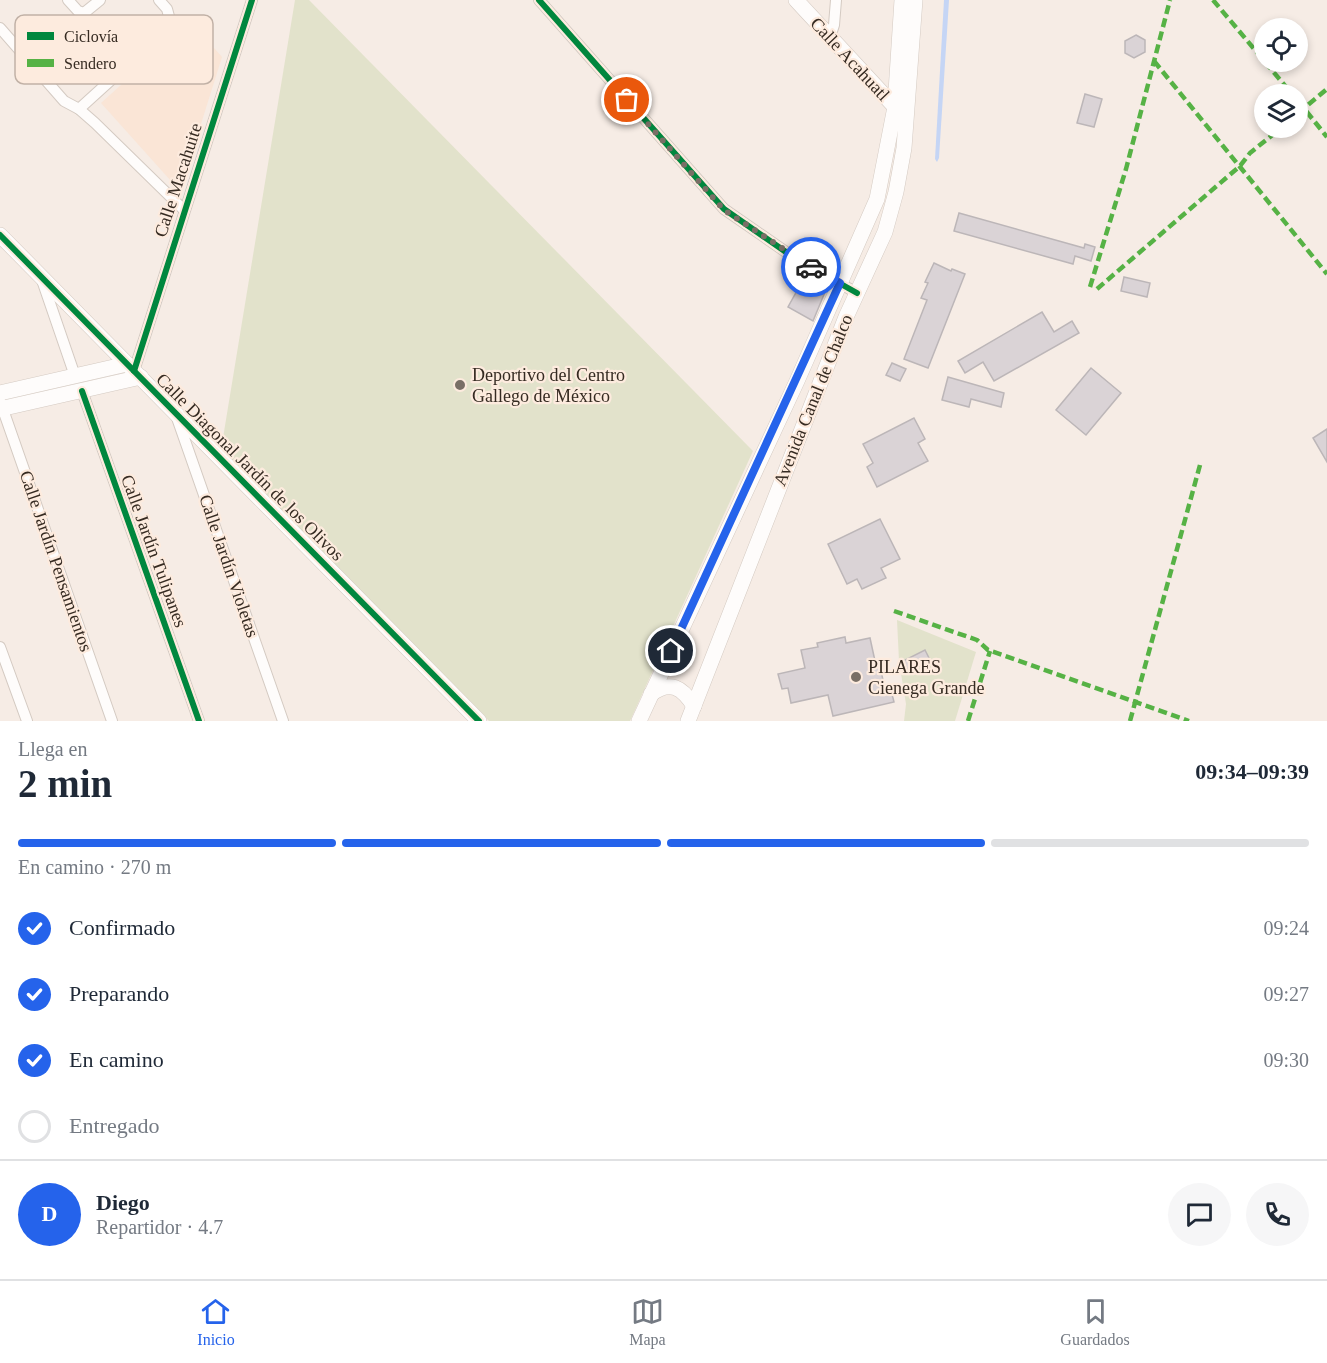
<!DOCTYPE html>
<html lang="es">
<meta charset="utf-8">
<style>
body{margin:0;font-family:"Times New Roman",serif;background:#f6f6f7;color:#1f2937;height:100vh;display:flex;flex-direction:column;font-size:22px;white-space:nowrap}
*{box-sizing:border-box;margin:0}
p{font-size:20px;color:#747a83}
.icon{flex:none;width:33px;height:33px;fill:none;stroke:currentColor;stroke-width:2;stroke-linecap:round;stroke-linejoin:round}
.map{position:relative;height:721px;overflow:hidden}
.sheet{display:flex;flex-direction:column;background:#fff;flex:1}
.sheet>*{flex:none}
.controls{position:absolute;left:1254px;top:18px;display:grid;gap:12px}
.controls a{display:grid;place-items:center;width:54px;height:54px;border-radius:50%;background:#fff;box-shadow:0 3px 9px #0003;font-size:30px}
.pin{position:absolute;display:grid;place-items:center;width:51px;height:51px;color:#fff;margin:-26px;border:3px solid #fff;border-radius:50%;box-shadow:0 2px 6px #0007}
.courier{position:absolute;display:grid;place-items:center;width:60px;height:60px;margin:-30px;border:4px solid #2563eb;border-radius:50%;background:#fff;color:#222;box-shadow:0 2px 8px #0007}
.head em{font-style:normal;font-weight:800}
.head div{display:flex;flex-direction:column-reverse}
.head{display:flex;align-items:center;justify-content:space-between;height:102px;padding:0 18px}
h1{font-size:39px;font-weight:800;line-height:45px}
.bar{display:grid;grid-template-columns:repeat(4,1fr);gap:9px 6px;align-content:center;height:72px;padding:0 18px}
.bar i{height:8px;border-radius:4px;background:#e0e1e3}
.bar .active{background:#2563eb}
.bar p{grid-column:span 4}
.line{display:flex;align-items:center;gap:15px;padding:0 18px;border-top:2px solid #e0e1e3}
.line div{flex:1}
.round{display:grid;place-items:center;flex:none;width:63px;height:63px;border-radius:32px;background:#f6f6f7}
ol{padding:0 18px;list-style:none}
li{display:flex;align-items:center;gap:18px;height:66px}
li p{margin-inline-start:auto}
li .icon{padding:6px;border-radius:50%;background:#2563eb;color:#fff;stroke-width:4}
li:last-child{color:#747a83}
li i{width:33px;height:33px;border:3px solid #e0e1e3;border-radius:50%}
.tab-bar{display:flex;justify-content:space-around;align-items:center;height:84px;border-top:2px solid #e0e1e3;background:#fff;font-size:16px;color:#747a83}
.tab-bar a{display:grid;justify-items:center;gap:3px}
.tab-bar .active{color:#2563eb}
.map>svg:first-child{display:block}
.built{fill:#fae5d6}
.green{fill:#e2e2cb}
.water{fill:#c5d5f5}
.building{fill:#dad3d6;stroke:#bcb6b8;stroke-width:1.5}
.lines{fill:none;stroke-linecap:round;stroke-linejoin:round}
.street-casing{stroke:#d4cac2;stroke-width:12}
.secondary-casing{stroke:#d4cac2;stroke-width:16}
.street{stroke:#fefcfb;stroke-width:10}
.secondary{stroke:#fefcfb;stroke-width:15}
.quiet{stroke:#56b245;stroke-width:4.5;stroke-dasharray:9 4.5;stroke-linecap:butt}
.cycleway-casing{stroke:#fdebde;stroke-width:10}
.cycleway{stroke:#00873e;stroke-width:6}
.done{stroke:#796f66;stroke-width:6;stroke-dasharray:0 10.8}
.route{stroke:#2563eb;stroke-width:8}
.poi-dot{fill:#796f66;stroke:#fdebde;stroke-width:2}
.labels{text-anchor:middle;stroke-width:4.5;stroke-linejoin:round;paint-order:stroke}
.street-label{font-size:18px;fill:#362b22;stroke:#fdebde}
.poi-label{font-size:18px;fill:#362b22;stroke:#fdebde;text-anchor:start}
.key{fill:#fdebde;stroke:#c1b1a6;stroke-width:1.5}
.key-label{font-size:16px;fill:#362b22}
</style>
<div class="map">
<svg width="1327" height="721" viewBox="0 0 1327 721">
<rect width="100%" height="100%" fill="#f6ece5"/>
<!-- built -->
<polygon class="built" points="191,22 222,57 180,191 101,103"/>
<!-- green -->
<g class="green">
<polygon points="295,0 309,0 753,451 630,721 489,721 221,450"/>
<polygon points="897,620 976,652 955,721 904,721 906,704 899,661"/>
</g>
<!-- water -->
<polygon class="water" points="944,0 949,0 939,158 937,162 935,159"/>
<!-- building -->
<g class="building">
<polygon points="1136,35 1145,40 1145,52 1134,58 1125,53 1125,41"/>
<polygon points="1085,94 1102,99 1094,127 1077,123"/>
<polygon points="959,213 1084,248 1085,244 1095,247 1091,261 1075,256 1073,264 954,231"/>
<polygon points="934,263 951,271 952,269 965,274 928,368 904,359 927,300 921,298 928,283 925,282"/>
<polygon points="1124,277 1150,283 1147,297 1121,291"/>
<polygon points="803,280 825,292 813,321 788,307"/>
<polygon points="1042,312 1054,332 1072,321 1079,333 994,381 983,362 965,373 958,361"/>
<polygon points="892,363 906,369 900,381 886,375"/>
<polygon points="1091,368 1121,393 1086,435 1056,410"/>
<polygon points="948,377 1004,393 1001,407 971,399 969,407 942,400"/>
<polygon points="914,418 925,439 918,443 928,461 877,487 867,467 873,463 863,444"/>
<polygon points="1327,429 1327,462 1313,438"/>
<polygon points="880,519 900,559 881,568 886,578 862,589 857,579 847,584 828,544"/>
<polygon points="845,637 846,643 870,638 875,661 879,660 885,691 891,690 894,702 833,716 828,695 791,703 788,688 782,689 778,674 805,668 801,650 818,647 817,643"/>
<polygon points="925,650 930,660 909,672 903,661"/>
</g>
<g class="lines">
<!-- street casing -->
<g class="street-casing">
<g id="street">
<polyline points="68,0 78,11 84,13 100,0"/>
<polyline points="539,0 724,209 796,259 857,293"/>
<polyline points="0,28 64,101 79,109 95,123 184,210"/>
<polyline points="830,37 834,25 836,0"/>
<polyline points="79,109 165,31 170,20 167,9 159,0"/>
<polyline points="42,280 75,376"/>
<polyline points="134,371 252,0"/>
<polyline points="82,391 199,721"/>
<polyline points="0,401 112,721"/>
<polyline points="176,415 283,721"/>
<polyline points="0,647 27,721"/>
</g>
</g>
<!-- secondary casing -->
<g class="secondary-casing">
<g id="secondary">
<polyline points="796,0 895,107 900,108"/>
<polyline points="0,235 479,721"/>
<polyline points="0,393 127,364"/>
<polyline points="0,409 141,377"/>
<path d="M651,694C670,680 682,687 694,706"/>
<polyline points="639,721 797,381 877,199 895,107 902,0"/>
<polyline points="688,721 846,317 885,232 896,192 904,148 915,0"/>
</g>
</g>
<!-- street -->
<use href="#street" class="street"/>
<!-- secondary -->
<use href="#secondary" class="secondary"/>
<!-- quiet -->
<g class="quiet">
<polyline points="1213,0 1292,94"/>
<polyline points="1154,61 1327,274"/>
<polyline points="1298,101 1327,137"/>
<polyline points="1298,113 1327,89"/>
<polyline points="1090,287 1126,169 1170,0"/>
<polyline points="1097,289 1240,166 1250,153 1281,128"/>
<polyline points="894,611 977,640 988,650 1189,721"/>
<polyline points="968,721 990,651"/>
<polyline points="1130,721 1200,465"/>
</g>
<!-- cycleway casing -->
<g class="cycleway-casing">
<g id="cycleway">
<polyline points="539,0 724,209 796,259 857,293"/>
<polyline points="0,235 479,721"/>
<polyline points="134,371 252,0"/>
<polyline points="82,391 199,721"/>
</g>
</g>
<!-- cycleway -->
<use href="#cycleway" class="cycleway"/>
</g>
<g class="lines">
<!-- done -->
<polyline class="done" points="627,100 724,210 811,267"/>
<!-- route -->
<polyline class="route" points="671,651 840,283 811,267"/>
</g>
<!-- markers -->
<g class="poi-dot">
<circle cx="460" cy="385" r="6"/>
<circle cx="856" cy="677" r="6"/>
</g>
<g class="labels">
<!-- street labels -->
<g class="street-label">
<text transform="translate(850 59) rotate(47)" y="6">Calle Acahuatl</text>
<text transform="translate(178 180) rotate(-72)" y="6">Calle Macahuite</text>
<text transform="translate(813 400) rotate(-68)" y="6">Avenida Canal de Chalco</text>
<text transform="translate(250 467) rotate(45)" y="6">Calle Diagonal Jardín de los Olivos</text>
<text transform="translate(154 551) rotate(70)" y="6">Calle Jardín Tulipanes</text>
<text transform="translate(56 561) rotate(71)" y="6">Calle Jardín Pensamientos</text>
<text transform="translate(229 566) rotate(71)" y="6">Calle Jardín Violetas</text>
</g>
<!-- poi labels -->
<g class="poi-label">
<text x="472" y="381">Deportivo del Centro<tspan x="472" dy="21">Gallego de México</tspan></text>
<text x="868" y="673">PILARES<tspan x="868" dy="21">Cienega Grande</tspan></text>
</g>
</g>
<!-- legend -->
<rect x="15" y="15" width="198" height="69" rx="9" class="key"/>
<rect x="27" y="32" width="27" height="8" fill="#00873e"/>
<rect x="27" y="59" width="27" height="8" fill="#56b245"/>
<g class="key-label">
<text x="64" y="42">Ciclovía</text>
<text x="64" y="69">Sendero</text>
</g>
</svg>
<div class="controls">
<a><svg class="icon" aria-label="locate" viewBox="0 0 24 24"><circle cx="12" cy="12" r="6"/><path d="M12 2v4M12 18v4M2 12h4M18 12h4"/></svg></a>
<a><svg class="icon" aria-label="layers" viewBox="0 0 24 24"><path d="M12 4l9 5-9 5-9-5zM3 14l9 5 9-5"/></svg></a>
</div>
<div class="pin" style="left:627px;top:100px;background:#ea580c"><svg class="icon" aria-label="bag" viewBox="0 0 24 24"><path d="M5 8h14l-1 12H6zM9 8a3 3 0 0 1 6 0"/></svg></div>
<div class="pin" style="left:671px;top:651px;background:#1f2937"><svg class="icon" aria-label="home" viewBox="0 0 24 24"><path d="M3 11l9-7 9 7M6 9v11h12V9"/></svg></div>
<div class="courier" style="left:811px;top:267px"><svg class="icon" aria-label="car" viewBox="0 0 24 24"><path d="M5 17H2v-5l4-1 3-4h7l3 4 3 1v5h-3M9 17h6M6 11h13"/><circle cx="7" cy="17" r="2"/><circle cx="17" cy="17" r="2"/></svg></div>
</div>
<section class="sheet">
<div class="head"><div><h1>2 min</h1><p>Llega en</p></div><em>09:34–09:39</em></div>
<div class="bar"><i class="active"></i><i class="active"></i><i class="active"></i><i></i><p>En camino · 270 m</p></div>
<ol>
<li><svg class="icon" aria-label="check" viewBox="0 0 24 24"><path d="M5 12l5 5 9-10"/></svg>Confirmado<p>09:24</p></li>
<li><svg class="icon" aria-label="check" viewBox="0 0 24 24"><path d="M5 12l5 5 9-10"/></svg>Preparando<p>09:27</p></li>
<li><svg class="icon" aria-label="check" viewBox="0 0 24 24"><path d="M5 12l5 5 9-10"/></svg>En camino<p>09:30</p></li>
<li><i></i>Entregado</li>
</ol>
<div class="line" style="height:108px"><b class="round" style="background:#2563eb;color:#fff">D</b><div><b>Diego</b><p>Repartidor · 4.7</p></div><a class="round"><svg class="icon" aria-label="chat" viewBox="0 0 24 24"><path d="M4 5h16v11H9l-5 4z"/></svg></a><a class="round"><svg class="icon" aria-label="phone" viewBox="0 0 24 24"><path d="M5 4h4l2 5-3 2q2 4 5 5l2-3 5 2v4C11 20 4 13 5 4z"/></svg></a></div>
</section>
<nav class="tab-bar">
<a class="active"><svg class="icon" aria-label="home" viewBox="0 0 24 24"><path d="M3 11l9-7 9 7M6 9v11h12V9"/></svg>Inicio</a>
<a><svg class="icon" aria-label="map" viewBox="0 0 24 24"><path d="M3 6l6-2 6 2 6-2v14l-6 2-6-2-6 2zM9 4v14M15 6v14"/></svg>Mapa</a>
<a><svg class="icon" aria-label="saved" viewBox="0 0 24 24"><path d="M7 4h10v16l-5-4-5 4z"/></svg>Guardados</a>
</nav>
